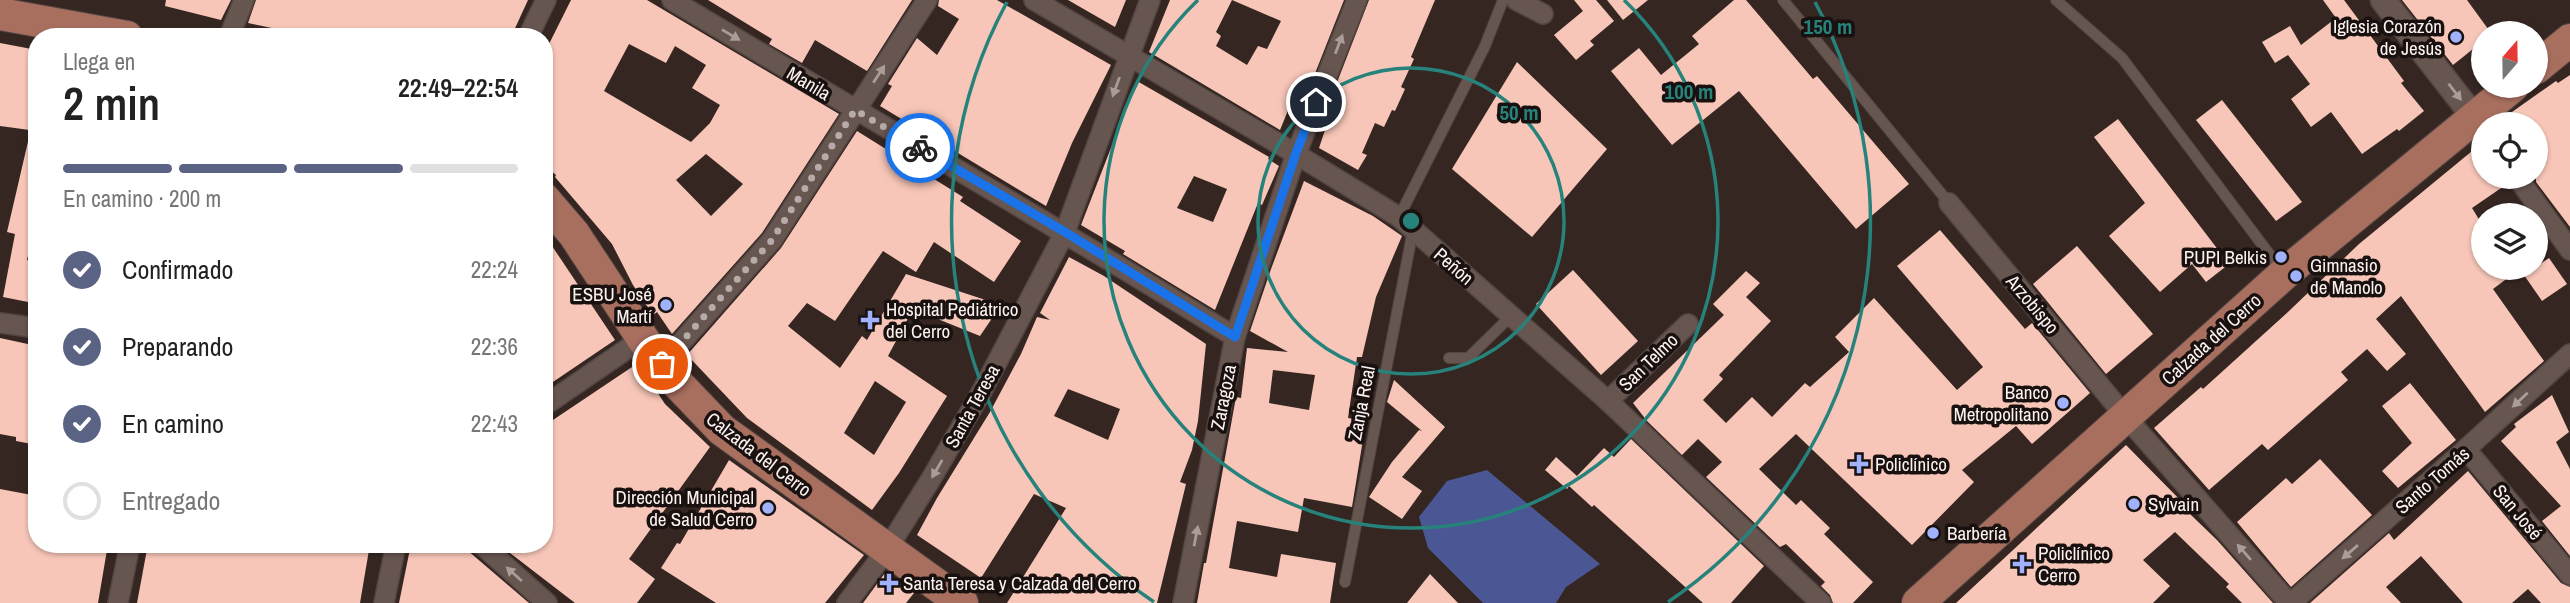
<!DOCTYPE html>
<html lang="es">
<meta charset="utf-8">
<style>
body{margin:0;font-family:"Archivo Narrow",sans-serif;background:#f2f2f2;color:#222;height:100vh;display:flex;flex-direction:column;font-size:26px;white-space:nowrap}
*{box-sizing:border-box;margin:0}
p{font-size:23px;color:#767676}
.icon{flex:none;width:38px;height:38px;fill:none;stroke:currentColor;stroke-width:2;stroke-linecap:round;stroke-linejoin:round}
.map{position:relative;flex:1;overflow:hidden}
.panel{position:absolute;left:28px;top:28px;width:525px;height:525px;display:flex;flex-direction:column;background:#fff;border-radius:28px;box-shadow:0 2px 5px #0004}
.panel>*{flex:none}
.needle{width:46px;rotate:20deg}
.buttons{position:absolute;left:2471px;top:21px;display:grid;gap:14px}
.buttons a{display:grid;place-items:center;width:77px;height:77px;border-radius:50%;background:#fff;box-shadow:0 2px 5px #0004;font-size:35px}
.pin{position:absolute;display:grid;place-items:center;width:60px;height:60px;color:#fff;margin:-30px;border:4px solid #fff;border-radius:50%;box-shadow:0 2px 7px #0007}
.courier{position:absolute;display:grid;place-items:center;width:70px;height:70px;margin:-35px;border:5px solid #1a73e8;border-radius:50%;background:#fff;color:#222;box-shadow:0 2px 9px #0007}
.headline em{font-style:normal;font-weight:600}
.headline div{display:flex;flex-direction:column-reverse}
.headline{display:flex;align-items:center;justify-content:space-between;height:119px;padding:0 35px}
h1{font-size:46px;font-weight:600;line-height:52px}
.bar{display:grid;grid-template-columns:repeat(4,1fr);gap:10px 7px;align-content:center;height:84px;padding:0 35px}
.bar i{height:9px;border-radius:5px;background:#e0e0e0}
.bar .current{background:#5b6385}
.bar p{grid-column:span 4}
ol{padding:0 35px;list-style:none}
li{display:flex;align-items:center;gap:21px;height:77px}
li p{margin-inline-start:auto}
li .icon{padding:7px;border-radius:50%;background:#5b6385;color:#fff;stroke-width:4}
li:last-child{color:#767676}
li i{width:38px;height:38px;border:4px solid #e0e0e0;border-radius:50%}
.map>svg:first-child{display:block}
.forest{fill:#4b5795}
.building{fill:#f7c6b8;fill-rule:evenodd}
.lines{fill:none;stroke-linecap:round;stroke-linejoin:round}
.service-casing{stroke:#524542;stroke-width:12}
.minor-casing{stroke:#524542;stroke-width:22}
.tertiary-casing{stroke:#524542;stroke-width:27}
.primary-casing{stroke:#524542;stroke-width:34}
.service{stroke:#675550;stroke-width:10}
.minor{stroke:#675550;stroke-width:19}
.tertiary{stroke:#675550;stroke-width:24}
.primary{stroke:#a86f5f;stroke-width:32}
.oneway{fill:#aa9c98}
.done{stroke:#b7aba7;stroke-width:7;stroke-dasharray:0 12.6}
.route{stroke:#1a73e8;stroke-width:9}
.ring{fill:none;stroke:#27827b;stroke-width:3.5}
.poi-dot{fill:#a1b2fd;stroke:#18110f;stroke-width:2.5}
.labels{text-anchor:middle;stroke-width:7;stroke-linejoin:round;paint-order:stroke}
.poi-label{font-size:19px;fill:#fdf2ef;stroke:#18110f;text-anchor:start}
.street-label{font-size:19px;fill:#fdf2ef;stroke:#18110f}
.centre{fill:#27827b;stroke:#18110f;stroke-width:3.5}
.ring-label{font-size:21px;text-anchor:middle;font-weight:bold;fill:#27827b;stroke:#18110f;stroke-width:7;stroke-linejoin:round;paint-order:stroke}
</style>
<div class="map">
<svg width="2570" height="603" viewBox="0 0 2570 603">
<rect width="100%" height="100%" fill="#352621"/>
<!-- forest -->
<polygon class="forest" points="1487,470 1600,564 1566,587 1556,603 1483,603 1428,548 1419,517 1447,481"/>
<!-- building -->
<g class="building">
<polygon points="166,0 231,0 221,20 165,6"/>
<polygon points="256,0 528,0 511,37 314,37 248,23"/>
<path d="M571,0H647L839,114L762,233L672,334L657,312L653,315L633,285L612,244L555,177L556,175L544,165V54ZM629,44L666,63L675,46L706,65L692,88L720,105L710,123L691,142L604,91ZM706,154L743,184L711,216L676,180Z"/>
<polygon points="708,0 912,0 867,71 815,40 802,63 769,44 772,39"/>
<polygon points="939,0 997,0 1111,65 1072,143 1046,206 880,106 892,86 888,84 917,38 937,55 959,19 938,6"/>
<polygon points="1068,0 1126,0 1115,27"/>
<path d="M1170,0H1344L1299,114L1289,108L1280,130L1149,52ZM1232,0L1281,21L1267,49L1258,46L1247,65L1216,46L1221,36L1216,32Z"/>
<polygon points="1369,0 1435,0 1411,57 1414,59 1401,87 1405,89 1395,111 1392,110 1384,127 1375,123 1362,153 1367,155 1358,170 1319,148 1329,118 1324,116"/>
<polygon points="1574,0 1596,0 1614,21 1590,41 1594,45 1576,60 1554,35 1583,11"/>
<polygon points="1607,0 1648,0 1623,20"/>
<polygon points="1734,0 1746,0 1813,79 1817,76 1909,184 1856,229 1739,91 1672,145 1611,71 1639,48 1661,75 1699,44 1692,36"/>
<polygon points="2323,0 2344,0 2404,81 2401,83 2424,111 2399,131 2397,129 2362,154 2331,112 2311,127 2291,99 2310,84 2288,55 2275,63 2262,42 2290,26 2301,45 2336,18"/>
<polygon points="2402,0 2467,0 2491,33 2483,33 2483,41 2453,65"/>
<polygon points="0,43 37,50 37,131 0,126"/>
<polygon points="1517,62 1607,149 1532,237 1452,169"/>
<polygon points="2570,75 2570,227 2536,182 2536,124 2495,124 2556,81 2558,83"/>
<path d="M1137,81L1269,157L1268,159L1279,166L1262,205L1258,203L1215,310L1123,254L1125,251L1081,225ZM1194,176L1227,189L1213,222L1177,208Z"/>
<polygon points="2222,100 2302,202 2276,221 2196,120"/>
<polygon points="2118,119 2229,264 2206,282 2192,264 2160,292 2109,236 2145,203 2094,137"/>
<path d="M857,131L963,197L960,201L1021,241L994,282L934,242L916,272L883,251L835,321L807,303L788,326L840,368L862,336L867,340L906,274L1001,305L980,336L913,309L888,356L947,396L899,473L872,510L747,418L687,355L781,248ZM875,381L906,402L874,455L844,433Z"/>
<polygon points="30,133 37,134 37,217 27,260 36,262 28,302 3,297 15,234 7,232"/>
<polygon points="2477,147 2483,157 2483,177 2505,177 2507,184 2472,208 2483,226 2483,268 2521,268 2493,289 2544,361 2485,412 2401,296 2376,319 2406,354 2387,371 2367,349 2341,372 2348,380 2268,450 2262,444 2209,490 2154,428 2201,387 2203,389 2289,311 2359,244"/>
<path d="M1304,181L1373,216L1402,236L1376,297L1362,357H1357L1348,418L1366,421L1352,507L1304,498L1298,532L1237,521L1229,568L1277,577L1281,554L1336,563L1330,603H1197L1204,563H1206L1236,397L1241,398L1247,348L1288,352L1250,331L1271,269ZM1273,370L1315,375L1309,410L1269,403Z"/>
<polygon points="1940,230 2025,329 2032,323 2090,393 2032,444 2016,426 1962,470 1974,482 1912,545 1796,434 1759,469 1796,505 1801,500 1830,528 1824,534 1873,582 1853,603 1833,603 1830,595 1821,586 1825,582 1786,544 1780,547 1706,477 1722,462 1698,439 1682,455 1647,421 1633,403 1724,315 1713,304 1746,271 1760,283 1746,297 1771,321 1719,375 1723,379 1703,400 1726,423 1752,397 1772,417 1805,383 1810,387 1849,352 1835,337 1874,298 1957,390 1983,367 1897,266"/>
<polygon points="544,234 615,340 544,388"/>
<polygon points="2077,246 2153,334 2106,374 2033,284"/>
<path d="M1069,257L1104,276L1206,344L1198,421L1192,450L1180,482L1186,484L1157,603H1007L1066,508L1034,494L981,578L917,535L937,498L990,412L1021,354L1037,317L1050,320L1040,313ZM1068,389L1120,409L1108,440L1054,416Z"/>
<polygon points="2549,258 2567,284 2542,301 2524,275"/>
<polygon points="1573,270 1638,341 1601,375 1536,304"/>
<polygon points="0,338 37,346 37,445 16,441 16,437 0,434"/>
<polygon points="638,363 665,404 710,447 629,559 655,579 637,603 575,603 510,553 519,544 544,544 544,426"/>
<polygon points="1394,380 1445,427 1402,477 1422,491 1402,519 1369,497 1392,462 1419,430 1422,431 1387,402"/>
<polygon points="2410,383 2456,440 2398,488 2382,471 2412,443 2382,406"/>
<polygon points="2552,395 2569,432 2556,442 2570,469 2570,556 2542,521 2561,506 2501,441 2516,427 2514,424"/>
<polygon points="1631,439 1764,566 1731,603 1703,603 1594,505 1592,507 1569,486 1567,489 1545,470 1556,457 1577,476 1604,448 1614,457"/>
<polygon points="2126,445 2191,511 2191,515 2217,540 2273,603 2242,603 2226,587 2229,584 2175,532 2143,560 2170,586 2153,603 1956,603"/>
<polygon points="2320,459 2372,515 2291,587 2237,522 2286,478 2292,484"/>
<polygon points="729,460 864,555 825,603 716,603 661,568 677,543 680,544"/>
<polygon points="2468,471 2561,583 2570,587 2570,603 2541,603 2528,589 2512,603 2463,603 2421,556 2386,587 2401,603 2310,603 2389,533 2394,540"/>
<polygon points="0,489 37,496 37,544 108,544 98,603 0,603"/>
<polygon points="148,544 370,544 360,603 137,603"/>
<polygon points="411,544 460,544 529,603 399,603"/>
<polygon points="885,573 914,593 906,603 863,603"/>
<polygon points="1430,574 1458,603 1407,603"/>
</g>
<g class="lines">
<!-- service casing -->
<g class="service-casing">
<g id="service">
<polyline points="1783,0 1949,203"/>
<polyline points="2056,0 2122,58 2282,271"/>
<polyline points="1399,217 1485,46 1503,0"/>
<polyline points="1449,358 1468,358 1512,315"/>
<polyline points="1345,582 1413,230"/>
</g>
</g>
<!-- minor casing -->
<g class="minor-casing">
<g id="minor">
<path d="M672,0C860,113 1049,222 1235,337"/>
<polyline points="1034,0 1296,154 1399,217 1608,401 1821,603"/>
<polyline points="1516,0 1543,14"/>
<polyline points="229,37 244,0"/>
<polyline points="528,37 546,0"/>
<polyline points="2517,177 2570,250"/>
<polyline points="1949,203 2125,416 2289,603"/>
<polyline points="0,323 37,328"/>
<polyline points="662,364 772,240 927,0"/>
<polyline points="1608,401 1688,324"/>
<polyline points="544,406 643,338"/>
<polyline points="2466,449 2570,575"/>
<polyline points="481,544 547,603"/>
<polyline points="118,603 130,544"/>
<polyline points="384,603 396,544"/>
<polyline points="847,603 888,548 931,479 982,391 1065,232 1150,0"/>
<polyline points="1183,603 1235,337 1296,154 1357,0"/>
<polyline points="2291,603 2466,449 2570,354"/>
</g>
</g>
<!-- tertiary casing -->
<g class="tertiary-casing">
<polyline id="tertiary" points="2383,0 2474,117"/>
</g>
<!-- primary casing -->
<g class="primary-casing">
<g id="primary">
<polyline points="0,14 127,37"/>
<polyline points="2536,68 2570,40"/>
<polyline points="544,199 574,234 645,342 676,382 722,430 962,603"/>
<polyline points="1918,603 2284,274 2513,86"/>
</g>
</g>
<!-- service -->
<use href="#service" class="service"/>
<!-- minor -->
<use href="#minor" class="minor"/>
<!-- tertiary -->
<use href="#tertiary" class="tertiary"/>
<!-- primary -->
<use href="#primary" class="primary"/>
</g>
<!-- one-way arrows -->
<defs><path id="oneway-solid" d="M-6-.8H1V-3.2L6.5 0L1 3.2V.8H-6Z" transform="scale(1.75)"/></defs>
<g class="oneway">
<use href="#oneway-solid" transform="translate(731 35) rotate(31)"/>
<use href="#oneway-solid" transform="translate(1339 44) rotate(-69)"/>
<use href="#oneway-solid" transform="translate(879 74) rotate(-57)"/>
<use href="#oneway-solid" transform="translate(1116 87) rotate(110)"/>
<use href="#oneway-solid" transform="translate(2455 92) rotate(52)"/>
<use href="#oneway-solid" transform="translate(2520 400) rotate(137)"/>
<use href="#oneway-solid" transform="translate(937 469) rotate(120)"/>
<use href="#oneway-solid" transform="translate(1196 536) rotate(-79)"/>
<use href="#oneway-solid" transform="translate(2244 552) rotate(-131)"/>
<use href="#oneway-solid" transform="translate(2350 552) rotate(139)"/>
<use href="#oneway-solid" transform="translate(514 574) rotate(-138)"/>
</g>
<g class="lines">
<!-- done -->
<polyline class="done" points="662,364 772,240 855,110 920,148"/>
<!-- route -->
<polyline class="route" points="920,148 1065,232 1235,337 1296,153 1316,102"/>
</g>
<!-- distance rings -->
<g class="ring">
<circle cx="1411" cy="221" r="153"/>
<path d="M1624 0A307 307 0 1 1 1198 0"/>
<path d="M1154 602A460 460 0 0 1 1007 2M1815 2A460 460 0 0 1 1668 602"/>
</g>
<!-- markers -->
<g class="poi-dot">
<circle cx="2456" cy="37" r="7"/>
<circle cx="2281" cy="257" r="7"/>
<circle cx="2296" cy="276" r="7"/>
<circle cx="666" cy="305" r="7"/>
<path d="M866.5 309.5h7v7h7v7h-7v7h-7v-7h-7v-7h7z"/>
<circle cx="2063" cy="403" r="7"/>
<path d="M1855.5 453.5h7v7h7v7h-7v7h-7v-7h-7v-7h7z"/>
<circle cx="2134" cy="504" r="7"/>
<circle cx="768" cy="508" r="7"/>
<circle cx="1933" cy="533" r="7"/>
<path d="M2018.5 553.5h7v7h7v7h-7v7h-7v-7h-7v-7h7z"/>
<path d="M885.5 572.5h7v7h7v7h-7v7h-7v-7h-7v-7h7z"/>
</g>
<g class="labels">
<!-- poi labels -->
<g class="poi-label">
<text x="2442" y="33" text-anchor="end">Iglesia Corazón<tspan x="2442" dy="22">de Jesús</tspan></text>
<text x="2267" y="264" text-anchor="end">PUPI Belkis</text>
<text x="2310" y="272">Gimnasio<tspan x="2310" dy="22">de Manolo</tspan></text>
<text x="652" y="301" text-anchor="end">ESBU José<tspan x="652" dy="22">Martí</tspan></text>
<text x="886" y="316">Hospital Pediátrico<tspan x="886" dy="22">del Cerro</tspan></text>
<text x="2049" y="399" text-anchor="end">Banco<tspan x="2049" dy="22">Metropolitano</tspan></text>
<text x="1875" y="471">Policlínico</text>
<text x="754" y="504" text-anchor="end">Dirección Municipal<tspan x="754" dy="22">de Salud Cerro</tspan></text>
<text x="2148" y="511">Sylvain</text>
<text x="1947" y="540">Barbería</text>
<text x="2038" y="560">Policlínico<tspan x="2038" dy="22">Cerro</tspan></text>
<text x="903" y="590">Santa Teresa y Calzada del Cerro</text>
</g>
<!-- street labels -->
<g class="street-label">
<text transform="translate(809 83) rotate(31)" y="7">Manila</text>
<text transform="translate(1454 266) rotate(41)" y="7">Peñón</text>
<text transform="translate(2033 304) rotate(50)" y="7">Arzobispo</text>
<text transform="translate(2211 339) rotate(-42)" y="7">Calzada del Cerro</text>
<text transform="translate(1648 362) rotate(-44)" y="7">San Telmo</text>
<text transform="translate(1223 397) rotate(-79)" y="7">Zaragoza</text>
<text transform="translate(1361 403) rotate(-79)" y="7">Zanja Real</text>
<text transform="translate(972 406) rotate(-61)" y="7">Santa Teresa</text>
<text transform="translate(759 454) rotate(37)" y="7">Calzada del Cerro</text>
<text transform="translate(2432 480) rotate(-41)" y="7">Santo Tomás</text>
<text transform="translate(2518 512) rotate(50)" y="7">San José</text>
</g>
</g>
<circle cx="1411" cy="221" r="10" class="centre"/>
<g class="ring-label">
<text x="1828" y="34">150 m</text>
<text x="1689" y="99">100 m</text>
<text x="1519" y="120">50 m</text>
</g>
</svg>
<div class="buttons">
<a><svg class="needle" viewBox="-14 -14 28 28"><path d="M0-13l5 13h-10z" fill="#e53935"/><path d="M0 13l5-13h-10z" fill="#767676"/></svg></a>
<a><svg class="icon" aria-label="locate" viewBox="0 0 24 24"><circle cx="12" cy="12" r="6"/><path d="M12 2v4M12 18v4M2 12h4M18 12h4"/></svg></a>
<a><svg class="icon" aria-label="layers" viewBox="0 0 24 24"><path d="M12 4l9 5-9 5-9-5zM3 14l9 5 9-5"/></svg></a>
</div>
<div class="pin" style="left:662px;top:364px;background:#ea580c"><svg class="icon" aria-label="bag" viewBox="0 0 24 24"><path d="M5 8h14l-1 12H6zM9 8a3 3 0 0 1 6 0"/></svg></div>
<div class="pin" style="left:1316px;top:102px;background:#1f2937"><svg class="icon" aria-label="home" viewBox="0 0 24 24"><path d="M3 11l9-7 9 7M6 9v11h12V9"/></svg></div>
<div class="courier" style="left:920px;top:148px"><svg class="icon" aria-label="bike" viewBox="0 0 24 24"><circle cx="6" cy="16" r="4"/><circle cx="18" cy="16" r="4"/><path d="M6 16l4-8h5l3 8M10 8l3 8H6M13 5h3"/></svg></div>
<section class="panel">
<div class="headline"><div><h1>2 min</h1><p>Llega en</p></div><em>22:49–22:54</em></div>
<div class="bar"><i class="current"></i><i class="current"></i><i class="current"></i><i></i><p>En camino · 200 m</p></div>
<ol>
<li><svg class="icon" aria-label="check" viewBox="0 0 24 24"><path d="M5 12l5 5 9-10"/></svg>Confirmado<p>22:24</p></li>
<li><svg class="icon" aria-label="check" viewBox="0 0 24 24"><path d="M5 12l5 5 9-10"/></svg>Preparando<p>22:36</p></li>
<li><svg class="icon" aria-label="check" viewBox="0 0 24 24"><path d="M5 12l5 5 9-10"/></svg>En camino<p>22:43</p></li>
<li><i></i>Entregado</li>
</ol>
</section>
</div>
